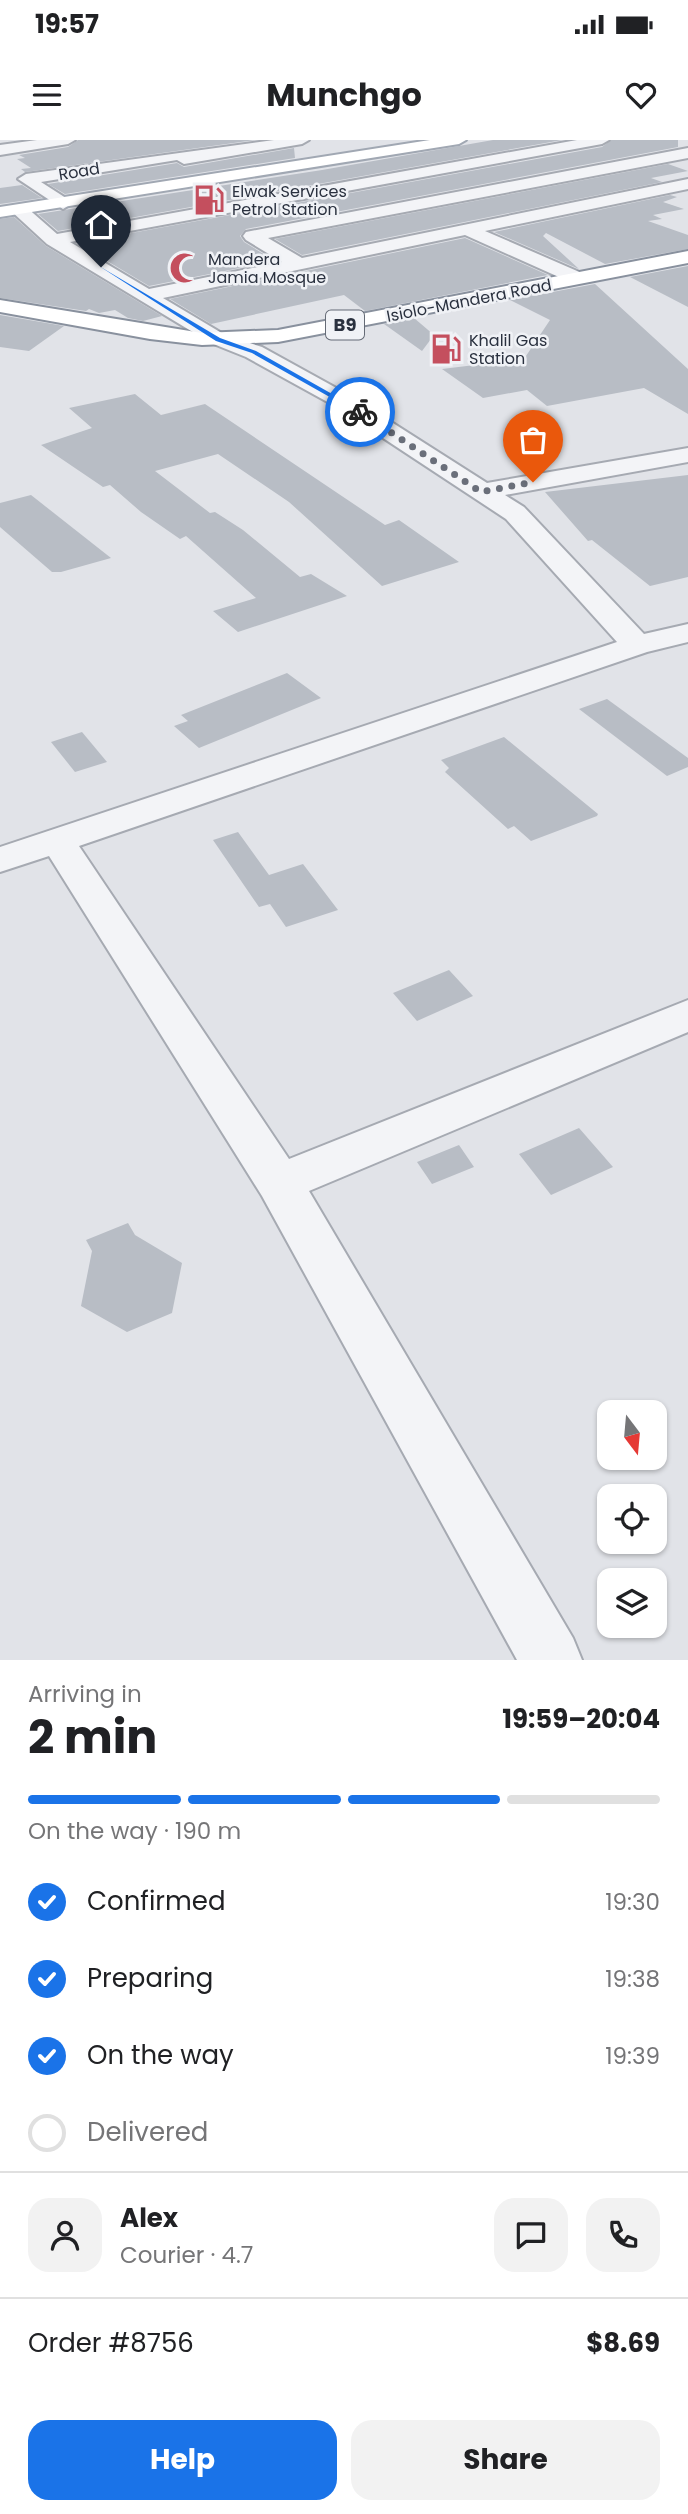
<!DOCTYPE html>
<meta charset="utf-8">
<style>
body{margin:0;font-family:Poppins,sans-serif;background:#f2f2f2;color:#202124;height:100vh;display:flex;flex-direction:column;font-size:26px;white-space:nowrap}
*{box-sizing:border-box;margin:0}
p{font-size:23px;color:#757577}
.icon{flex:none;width:38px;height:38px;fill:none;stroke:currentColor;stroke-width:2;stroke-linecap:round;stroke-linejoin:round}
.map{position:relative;height:1520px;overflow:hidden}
.side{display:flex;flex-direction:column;background:#fff;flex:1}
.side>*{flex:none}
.needle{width:46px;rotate:164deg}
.fabs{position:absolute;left:597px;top:1260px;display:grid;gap:14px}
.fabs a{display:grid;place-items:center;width:70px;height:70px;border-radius:14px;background:#fff;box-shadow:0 2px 5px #0004;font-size:35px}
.pin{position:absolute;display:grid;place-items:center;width:60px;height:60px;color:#fff;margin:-72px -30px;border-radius:50% 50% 50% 0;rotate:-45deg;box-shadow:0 0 7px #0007}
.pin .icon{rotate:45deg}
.courier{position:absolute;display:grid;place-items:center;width:70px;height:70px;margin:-35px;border:5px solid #1a73e8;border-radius:50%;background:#fff;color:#222;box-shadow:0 2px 9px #0007}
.headline em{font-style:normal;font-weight:700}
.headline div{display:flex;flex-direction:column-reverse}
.headline{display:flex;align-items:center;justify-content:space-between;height:119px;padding:0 28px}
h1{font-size:46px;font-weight:700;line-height:52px}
.bar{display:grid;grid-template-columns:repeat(4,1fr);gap:10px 7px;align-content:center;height:84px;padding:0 28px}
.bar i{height:9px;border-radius:5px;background:#e0e0e0}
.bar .current{background:#1a73e8}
.bar p{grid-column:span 4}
.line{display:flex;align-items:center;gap:18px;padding:0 28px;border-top:2px solid #e0e0e0}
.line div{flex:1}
.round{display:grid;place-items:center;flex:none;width:74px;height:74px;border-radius:21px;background:#f2f2f2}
ol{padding:0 28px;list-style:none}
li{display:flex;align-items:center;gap:21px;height:77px}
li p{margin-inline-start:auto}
li .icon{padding:7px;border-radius:50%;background:#1a73e8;color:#fff;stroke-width:4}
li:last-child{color:#757577}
li i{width:38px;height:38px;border:4px solid #e0e0e0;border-radius:50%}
.button{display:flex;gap:14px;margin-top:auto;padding:14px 28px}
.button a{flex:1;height:80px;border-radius:21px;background:#1a73e8;color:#fff;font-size:28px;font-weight:700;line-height:80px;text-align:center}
.button a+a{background:#f2f2f2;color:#202124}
.status{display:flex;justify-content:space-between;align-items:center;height:49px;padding:0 35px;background:#fff;direction:ltr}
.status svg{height:19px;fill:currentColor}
header{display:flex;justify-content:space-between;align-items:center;height:91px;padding:0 28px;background:#fff;font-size:32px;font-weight:700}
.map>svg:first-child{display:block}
.building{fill:#b8bdc5}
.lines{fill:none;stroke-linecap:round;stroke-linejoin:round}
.minor-casing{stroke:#a6aab2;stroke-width:4}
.major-casing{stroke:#a1a8b3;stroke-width:4}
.highway-casing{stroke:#89919e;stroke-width:4}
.minor{fill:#f3f4f7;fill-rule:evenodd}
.major{fill:#fff;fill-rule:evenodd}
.highway{fill:#fff;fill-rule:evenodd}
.route{fill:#1a73e8}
.done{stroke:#6a6f7a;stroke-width:7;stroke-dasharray:0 12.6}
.labels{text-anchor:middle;stroke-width:5;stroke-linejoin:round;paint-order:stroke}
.far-street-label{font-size:16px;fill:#2a313f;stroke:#f0f2f6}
.far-poi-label{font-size:16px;fill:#2a313f;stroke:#f0f2f6;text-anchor:start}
.shield{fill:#f0f2f6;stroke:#656b76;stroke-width:2}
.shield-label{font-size:18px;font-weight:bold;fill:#2a313f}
</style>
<div class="status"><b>19:57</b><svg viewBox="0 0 49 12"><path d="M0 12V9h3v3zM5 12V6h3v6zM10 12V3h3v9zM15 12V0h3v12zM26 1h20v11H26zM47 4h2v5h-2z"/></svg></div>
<header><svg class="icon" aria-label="menu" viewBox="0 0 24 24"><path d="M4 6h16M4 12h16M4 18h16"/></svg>Munchgo<svg class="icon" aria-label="heart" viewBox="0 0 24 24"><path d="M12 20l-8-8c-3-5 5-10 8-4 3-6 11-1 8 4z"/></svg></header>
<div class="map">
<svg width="688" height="1520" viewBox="0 0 688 1520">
<rect width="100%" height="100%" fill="#e1e3e8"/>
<!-- building -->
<g class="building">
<polygon points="78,0 255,0 25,32 21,29 31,28 17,19 25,18 19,15 68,7"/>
<polygon points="493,0 562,0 58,91 38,74 322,30"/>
<polygon points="611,0 678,0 678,7 246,89 240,96 244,102 275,121 149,146 77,103 602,7"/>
<polygon points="294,8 295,18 65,54 48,44 177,23 184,27"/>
<polygon points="668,24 688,31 651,38 662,42 302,115 275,99"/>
<polygon points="22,45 42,58 0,64 0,48"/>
<polygon points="670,55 677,57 663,62 684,69 653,75 662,79 648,81 688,95 688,109 605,124 546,93 543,96 579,129 494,92"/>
<polygon points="14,77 46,106 162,176 143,181 128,178 115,170 99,173 89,169 86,171 0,158 0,79"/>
<polygon points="465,98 548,135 365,171 344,155 211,184 170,159"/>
<polygon points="688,126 688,167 630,137"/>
<polygon points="595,144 688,229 688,274 644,248 547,266 527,250 483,258 442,229 524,219 550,180 510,160"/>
<polygon points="0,175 64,186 29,211 0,207"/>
<polygon points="414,178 434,195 422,211 384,184"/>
<polygon points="135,254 161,275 205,264 385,385 399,380 459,422 382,446 289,362 218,314 155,331 210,373 215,372 243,390 300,437 311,434 347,456 238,492 213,471 256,458 186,396 180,399 141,372 110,345 103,347 41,305 92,288 69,268"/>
<polygon points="688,335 688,437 650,446 592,400 588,401 545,352"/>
<polygon points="31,355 111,418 61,432 52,432 0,387 0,363"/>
<polygon points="287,533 321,558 199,608 174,586 188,581 181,575"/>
<polygon points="607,559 688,618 688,627 667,636 579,569"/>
<polygon points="82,592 107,622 75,632 51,602"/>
<polygon points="504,597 598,674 597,676 531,701 514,686 508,689 445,632 449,628 441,620"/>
<polygon points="238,692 269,735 303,724 338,770 286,787 270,764 259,767 213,700"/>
<polygon points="449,830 473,856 417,881 393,853"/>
<polygon points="579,988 613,1027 551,1055 519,1014"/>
<polygon points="459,1005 474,1027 432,1044 417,1022"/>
<polygon points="128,1083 135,1095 182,1123 172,1173 127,1192 81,1166 92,1111 86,1100"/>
</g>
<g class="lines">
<!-- minor casing -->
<g class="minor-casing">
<g id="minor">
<polygon points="37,0 75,0 68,4 0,15 0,5"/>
<polygon points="274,0 309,0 302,4 184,24 177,20 41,42 69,60 71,64 63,69 18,39 26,34"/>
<polygon points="577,0 609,0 602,4 70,102 149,149 282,122 246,100 243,96 246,92 688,8 688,18 268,98 302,118 688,39 688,49 485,91 584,134 587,138 584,142 570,142 465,95 163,158 225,195 262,207 349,255 487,343 688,308 688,322 505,355 524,367 644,494 688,484 688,502 647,512 79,706 289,1019 688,860 688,892 309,1051 573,1498 582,1520 517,1520 262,1056 49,716 0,732 0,707 617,502 506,379 333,265 246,217 211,203 47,104 10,70 13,66 25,66 57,94"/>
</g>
</g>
<!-- major casing -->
<g class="major-casing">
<polygon id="major" points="430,0 466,0 459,4 0,77 0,67"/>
</g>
<!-- highway casing -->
<g class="highway-casing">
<polygon id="highway" points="688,111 688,123 278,202 202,205 150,199 0,172 0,160 202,193 278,190"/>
</g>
<!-- minor -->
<use href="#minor" class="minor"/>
<!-- major -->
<use href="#major" class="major"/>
<!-- highway -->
<use href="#highway" class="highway"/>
</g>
<!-- route -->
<polygon class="route" points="99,126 220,198 256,211 364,272 358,273 252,213 216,201"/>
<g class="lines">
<!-- done -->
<polyline class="done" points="360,272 481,352 533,342"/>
</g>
<!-- icons -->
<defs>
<g id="fuel-bare" transform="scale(2.415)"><path d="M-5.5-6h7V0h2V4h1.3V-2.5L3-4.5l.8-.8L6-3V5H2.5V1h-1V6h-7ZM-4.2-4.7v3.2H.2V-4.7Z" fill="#c44f5e" stroke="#f0f2f6" stroke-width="2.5" paint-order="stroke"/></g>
<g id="mosque-bare" transform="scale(2.415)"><path d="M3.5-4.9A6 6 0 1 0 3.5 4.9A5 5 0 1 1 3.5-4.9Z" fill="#c44f5e" stroke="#f0f2f6" stroke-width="2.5" paint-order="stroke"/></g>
</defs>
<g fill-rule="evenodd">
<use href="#fuel-bare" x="209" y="60"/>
<use href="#mosque-bare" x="185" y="128"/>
<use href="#fuel-bare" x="446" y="209"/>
</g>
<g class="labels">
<!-- far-street labels -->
<g class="far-street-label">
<text transform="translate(79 31) rotate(-9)" y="6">Road</text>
<text transform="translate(469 160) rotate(-11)" y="6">Isiolo-Mandera Road</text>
</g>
<!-- far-poi labels -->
<g class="far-poi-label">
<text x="232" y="57">Elwak Services<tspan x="232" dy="18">Petrol Station</tspan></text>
<text x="208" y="125">Mandera<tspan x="208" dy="18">Jamia Mosque</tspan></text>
<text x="469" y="206">Khalil Gas<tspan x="469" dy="18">Station</tspan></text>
</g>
<!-- shield labels -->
<rect class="shield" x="326" y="170.5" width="38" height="29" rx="5"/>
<g class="shield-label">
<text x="345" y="191">B9</text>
</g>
</g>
</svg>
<div class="fabs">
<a><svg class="needle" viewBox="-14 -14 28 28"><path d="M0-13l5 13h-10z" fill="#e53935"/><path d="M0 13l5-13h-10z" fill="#757577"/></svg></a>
<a><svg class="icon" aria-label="locate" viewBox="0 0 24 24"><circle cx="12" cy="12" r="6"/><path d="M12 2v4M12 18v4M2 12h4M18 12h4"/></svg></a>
<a><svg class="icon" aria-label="layers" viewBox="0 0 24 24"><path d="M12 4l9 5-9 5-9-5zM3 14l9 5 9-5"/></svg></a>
</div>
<div class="pin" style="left:533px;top:342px;background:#ea580c"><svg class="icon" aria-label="bag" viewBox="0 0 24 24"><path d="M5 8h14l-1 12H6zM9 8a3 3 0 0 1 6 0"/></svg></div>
<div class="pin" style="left:101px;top:127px;background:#1f2937"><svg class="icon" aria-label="home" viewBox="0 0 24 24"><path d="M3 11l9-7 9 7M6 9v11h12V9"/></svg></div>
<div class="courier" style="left:360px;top:272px"><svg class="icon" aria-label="bike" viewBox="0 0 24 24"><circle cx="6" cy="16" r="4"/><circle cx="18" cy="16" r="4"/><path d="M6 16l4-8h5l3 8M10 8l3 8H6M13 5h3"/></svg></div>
</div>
<section class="side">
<div class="headline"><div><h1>2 min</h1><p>Arriving in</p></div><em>19:59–20:04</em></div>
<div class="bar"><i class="current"></i><i class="current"></i><i class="current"></i><i></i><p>On the way · 190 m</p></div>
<ol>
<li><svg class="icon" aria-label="check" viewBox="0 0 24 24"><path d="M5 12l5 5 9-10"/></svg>Confirmed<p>19:30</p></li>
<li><svg class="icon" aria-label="check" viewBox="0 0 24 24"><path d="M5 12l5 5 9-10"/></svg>Preparing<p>19:38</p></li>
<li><svg class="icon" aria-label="check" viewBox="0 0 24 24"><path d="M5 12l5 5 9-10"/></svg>On the way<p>19:39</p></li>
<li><i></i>Delivered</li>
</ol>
<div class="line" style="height:126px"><a class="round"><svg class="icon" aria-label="person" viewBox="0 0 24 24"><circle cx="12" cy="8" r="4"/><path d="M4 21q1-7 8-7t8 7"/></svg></a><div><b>Alex</b><p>Courier · 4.7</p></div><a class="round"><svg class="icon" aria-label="chat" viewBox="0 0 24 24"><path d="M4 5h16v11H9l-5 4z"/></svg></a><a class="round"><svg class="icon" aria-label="phone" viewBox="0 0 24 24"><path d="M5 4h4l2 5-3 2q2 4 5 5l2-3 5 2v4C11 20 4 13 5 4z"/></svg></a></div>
<div class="line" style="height:91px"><div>Order #8756</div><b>$8.69</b></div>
<div class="button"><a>Help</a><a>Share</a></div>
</section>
